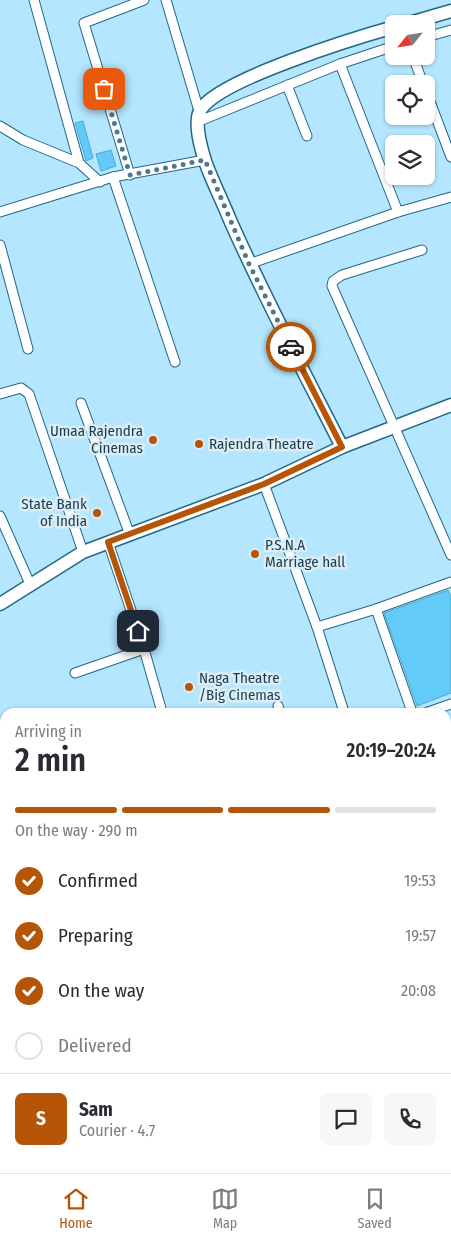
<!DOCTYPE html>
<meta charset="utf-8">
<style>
body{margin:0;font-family:"Fira Sans Condensed",sans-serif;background:#f7f7f7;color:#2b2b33;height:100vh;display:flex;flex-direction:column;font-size:19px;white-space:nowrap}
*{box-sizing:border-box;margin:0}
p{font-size:16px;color:#7c7c81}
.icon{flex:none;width:28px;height:28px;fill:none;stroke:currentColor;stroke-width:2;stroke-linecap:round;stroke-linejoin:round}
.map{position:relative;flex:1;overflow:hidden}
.details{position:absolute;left:0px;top:708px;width:451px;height:466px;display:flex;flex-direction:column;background:#fff;border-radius:15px 15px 0 0;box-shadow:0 1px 4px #0004}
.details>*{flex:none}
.needle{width:32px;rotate:240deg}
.fabs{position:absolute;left:385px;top:15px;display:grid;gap:10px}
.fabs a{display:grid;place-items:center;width:50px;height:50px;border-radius:8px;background:#fff;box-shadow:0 1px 4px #0004;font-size:25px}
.pin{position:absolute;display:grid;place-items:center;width:42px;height:42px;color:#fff;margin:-21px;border-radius:10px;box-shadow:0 2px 8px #0006}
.courier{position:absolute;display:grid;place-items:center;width:50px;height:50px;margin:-25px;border:4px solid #b45508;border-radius:50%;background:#fff;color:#222;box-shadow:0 1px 6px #0007}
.head em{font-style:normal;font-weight:600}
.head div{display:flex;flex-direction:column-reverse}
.head{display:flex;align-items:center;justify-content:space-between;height:85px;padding:0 15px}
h1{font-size:32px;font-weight:600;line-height:38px}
.bar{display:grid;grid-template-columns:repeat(4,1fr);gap:8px 5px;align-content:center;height:60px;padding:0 15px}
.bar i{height:6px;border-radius:4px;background:#e1e1e2}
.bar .active{background:#b45508}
.bar p{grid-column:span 4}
.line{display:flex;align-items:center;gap:12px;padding:0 15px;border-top:1px solid #e1e1e2}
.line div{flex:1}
.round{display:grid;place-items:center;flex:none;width:52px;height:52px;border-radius:8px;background:#f7f7f7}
ol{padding:0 15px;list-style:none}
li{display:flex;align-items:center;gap:15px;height:55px}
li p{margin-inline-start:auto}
li .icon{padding:5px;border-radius:50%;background:#b45508;color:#fff;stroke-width:4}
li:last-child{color:#7c7c81}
li i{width:28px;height:28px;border:2px solid #e1e1e2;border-radius:50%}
.dock{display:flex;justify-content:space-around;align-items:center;height:70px;border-top:1px solid #e1e1e2;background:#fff;font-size:14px;color:#7c7c81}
.dock a{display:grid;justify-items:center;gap:2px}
.dock .active{color:#b45508}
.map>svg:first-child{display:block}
.building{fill:#63cbfa;stroke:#50a9d0}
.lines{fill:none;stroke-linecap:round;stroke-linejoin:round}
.street-casing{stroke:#226885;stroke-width:11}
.secondary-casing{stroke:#226885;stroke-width:15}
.primary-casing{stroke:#226885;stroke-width:16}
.street{stroke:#fff;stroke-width:9}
.secondary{stroke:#fff;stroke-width:12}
.primary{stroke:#fff;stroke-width:14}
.done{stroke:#4f788c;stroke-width:5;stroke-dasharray:0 9}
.route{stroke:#b45508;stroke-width:6}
.poi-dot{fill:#b45508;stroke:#ddedf6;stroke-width:2}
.labels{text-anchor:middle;stroke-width:5;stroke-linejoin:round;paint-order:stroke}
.poi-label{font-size:15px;fill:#183d4e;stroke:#ddedf6;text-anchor:start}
</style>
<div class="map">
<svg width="451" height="1173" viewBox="0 0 451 1173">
<rect width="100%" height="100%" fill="#b4e6ff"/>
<!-- building -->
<g class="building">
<polygon points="83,121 93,158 86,161 75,123"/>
<polygon points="111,150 116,166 101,171 96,154"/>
<polygon points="448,590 451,596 451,693 417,706 384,613"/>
</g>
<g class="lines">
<!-- street casing -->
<g class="street-casing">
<g id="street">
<polyline points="34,0 79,163"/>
<polyline points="166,0 199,111"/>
<polyline points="426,37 451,30"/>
<polyline points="413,56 423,84"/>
<polyline points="340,64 398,212"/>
<polyline points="287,85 307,136"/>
<polyline points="426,91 451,157"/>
<polyline points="197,122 340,64 394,46"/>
<polyline points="0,126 23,140 79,163 100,182"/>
<polyline points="130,175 84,23 144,0"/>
<polyline points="113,177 175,362"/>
<polyline points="0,212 113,177 205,160"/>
<polyline points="0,245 28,349"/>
<polyline points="422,250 342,275 333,281 332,286 451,555"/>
<polyline points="249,264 398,212 451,197"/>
<polyline points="0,394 21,388 29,394 83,552"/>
<polyline points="81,403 130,535"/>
<polyline points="264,484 317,627 344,712"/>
<polyline points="0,516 30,584"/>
<polyline points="108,542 144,649 162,712"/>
<polyline points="376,609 412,712"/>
<polyline points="317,627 376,609 451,582"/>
<polyline points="75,673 144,649"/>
<polyline points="278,706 280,712"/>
<polyline points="428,712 451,704"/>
<polyline points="446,858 451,856"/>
<polyline points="446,1013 451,1024"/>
<polyline points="0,1099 5,1097"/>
<polyline points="446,1158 451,1156"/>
<polyline points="172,1173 182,1169"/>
<polyline points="410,1173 420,1169"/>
</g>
</g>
<!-- secondary casing -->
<g class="secondary-casing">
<g id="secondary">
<polyline points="406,24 451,11"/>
<path d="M342,447C304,372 264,297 230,220C222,200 212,181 205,161C201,148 193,121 201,109C221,79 355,38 394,27"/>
<polyline points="0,604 83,552 264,484 342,447 451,405"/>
<polyline points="0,862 5,866"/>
<polyline points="446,989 451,987"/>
</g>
</g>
<!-- primary casing -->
<g class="primary-casing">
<g id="primary">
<polyline points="0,1012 5,1019"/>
<polyline points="110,1169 113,1173"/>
</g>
</g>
<!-- street -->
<use href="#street" class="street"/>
<!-- secondary -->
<use href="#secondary" class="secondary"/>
<!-- primary -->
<use href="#primary" class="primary"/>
</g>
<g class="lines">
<!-- done -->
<polyline class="done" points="104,89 130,175 205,160 249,264 291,347"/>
<!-- route -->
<polyline class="route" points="138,631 108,542 264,484 342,447 291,347"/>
</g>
<!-- markers -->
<g class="poi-dot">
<circle cx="153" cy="440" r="5"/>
<circle cx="199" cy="444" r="5"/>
<circle cx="97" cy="513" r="5"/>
<circle cx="255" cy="554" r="5"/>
<circle cx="189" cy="687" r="5"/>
</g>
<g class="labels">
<!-- poi labels -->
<g class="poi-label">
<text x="143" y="436" text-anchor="end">Umaa Rajendra<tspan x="143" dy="17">Cinemas</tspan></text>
<text x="209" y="449">Rajendra Theatre</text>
<text x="87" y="509" text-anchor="end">State Bank<tspan x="87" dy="17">of India</tspan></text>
<text x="265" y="550">P.S.N.A<tspan x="265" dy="17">Marriage hall</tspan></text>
<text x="199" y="683">Naga Theatre<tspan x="199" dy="17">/Big Cinemas</tspan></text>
</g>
</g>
</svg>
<div class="fabs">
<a><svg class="needle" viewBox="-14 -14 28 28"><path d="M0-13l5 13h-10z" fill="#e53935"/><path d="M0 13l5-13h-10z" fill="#7c7c81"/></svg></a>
<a><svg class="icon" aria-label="locate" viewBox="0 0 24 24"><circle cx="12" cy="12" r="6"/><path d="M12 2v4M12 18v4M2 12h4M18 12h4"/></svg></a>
<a><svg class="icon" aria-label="layers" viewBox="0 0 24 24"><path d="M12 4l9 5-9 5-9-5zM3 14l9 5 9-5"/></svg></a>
</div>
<div class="pin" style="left:104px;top:89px;background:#ea580c"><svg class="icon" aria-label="bag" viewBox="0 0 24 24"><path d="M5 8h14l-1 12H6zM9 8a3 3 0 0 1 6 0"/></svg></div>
<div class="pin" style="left:138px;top:631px;background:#1f2937"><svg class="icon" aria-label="home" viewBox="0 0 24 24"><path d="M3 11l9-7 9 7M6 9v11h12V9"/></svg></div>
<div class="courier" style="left:291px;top:347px"><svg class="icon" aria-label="car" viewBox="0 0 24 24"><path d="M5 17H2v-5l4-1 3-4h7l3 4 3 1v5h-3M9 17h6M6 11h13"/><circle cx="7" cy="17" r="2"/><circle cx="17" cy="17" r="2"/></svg></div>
<section class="details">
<div class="head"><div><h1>2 min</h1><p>Arriving in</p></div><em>20:19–20:24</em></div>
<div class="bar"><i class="active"></i><i class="active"></i><i class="active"></i><i></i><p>On the way · 290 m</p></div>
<ol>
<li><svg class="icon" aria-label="check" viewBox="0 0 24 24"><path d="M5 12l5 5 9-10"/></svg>Confirmed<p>19:53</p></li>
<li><svg class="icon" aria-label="check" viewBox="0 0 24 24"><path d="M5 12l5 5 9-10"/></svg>Preparing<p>19:57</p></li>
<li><svg class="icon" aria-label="check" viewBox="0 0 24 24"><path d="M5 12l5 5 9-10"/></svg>On the way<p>20:08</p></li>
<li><i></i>Delivered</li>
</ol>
<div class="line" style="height:90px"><b class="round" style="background:#b45508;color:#fff">S</b><div><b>Sam</b><p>Courier · 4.7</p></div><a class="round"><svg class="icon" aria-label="chat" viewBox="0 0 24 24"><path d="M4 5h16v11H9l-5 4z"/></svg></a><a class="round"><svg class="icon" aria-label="phone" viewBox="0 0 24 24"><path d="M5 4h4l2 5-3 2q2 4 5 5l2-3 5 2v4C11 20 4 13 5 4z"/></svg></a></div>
</section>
</div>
<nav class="dock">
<a class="active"><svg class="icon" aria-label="home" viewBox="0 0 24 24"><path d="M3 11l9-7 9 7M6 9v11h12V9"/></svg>Home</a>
<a><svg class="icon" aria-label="map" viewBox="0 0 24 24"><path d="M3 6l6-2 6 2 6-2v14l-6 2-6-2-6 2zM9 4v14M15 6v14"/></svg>Map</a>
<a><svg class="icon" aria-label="saved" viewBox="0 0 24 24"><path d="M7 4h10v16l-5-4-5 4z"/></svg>Saved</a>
</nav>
